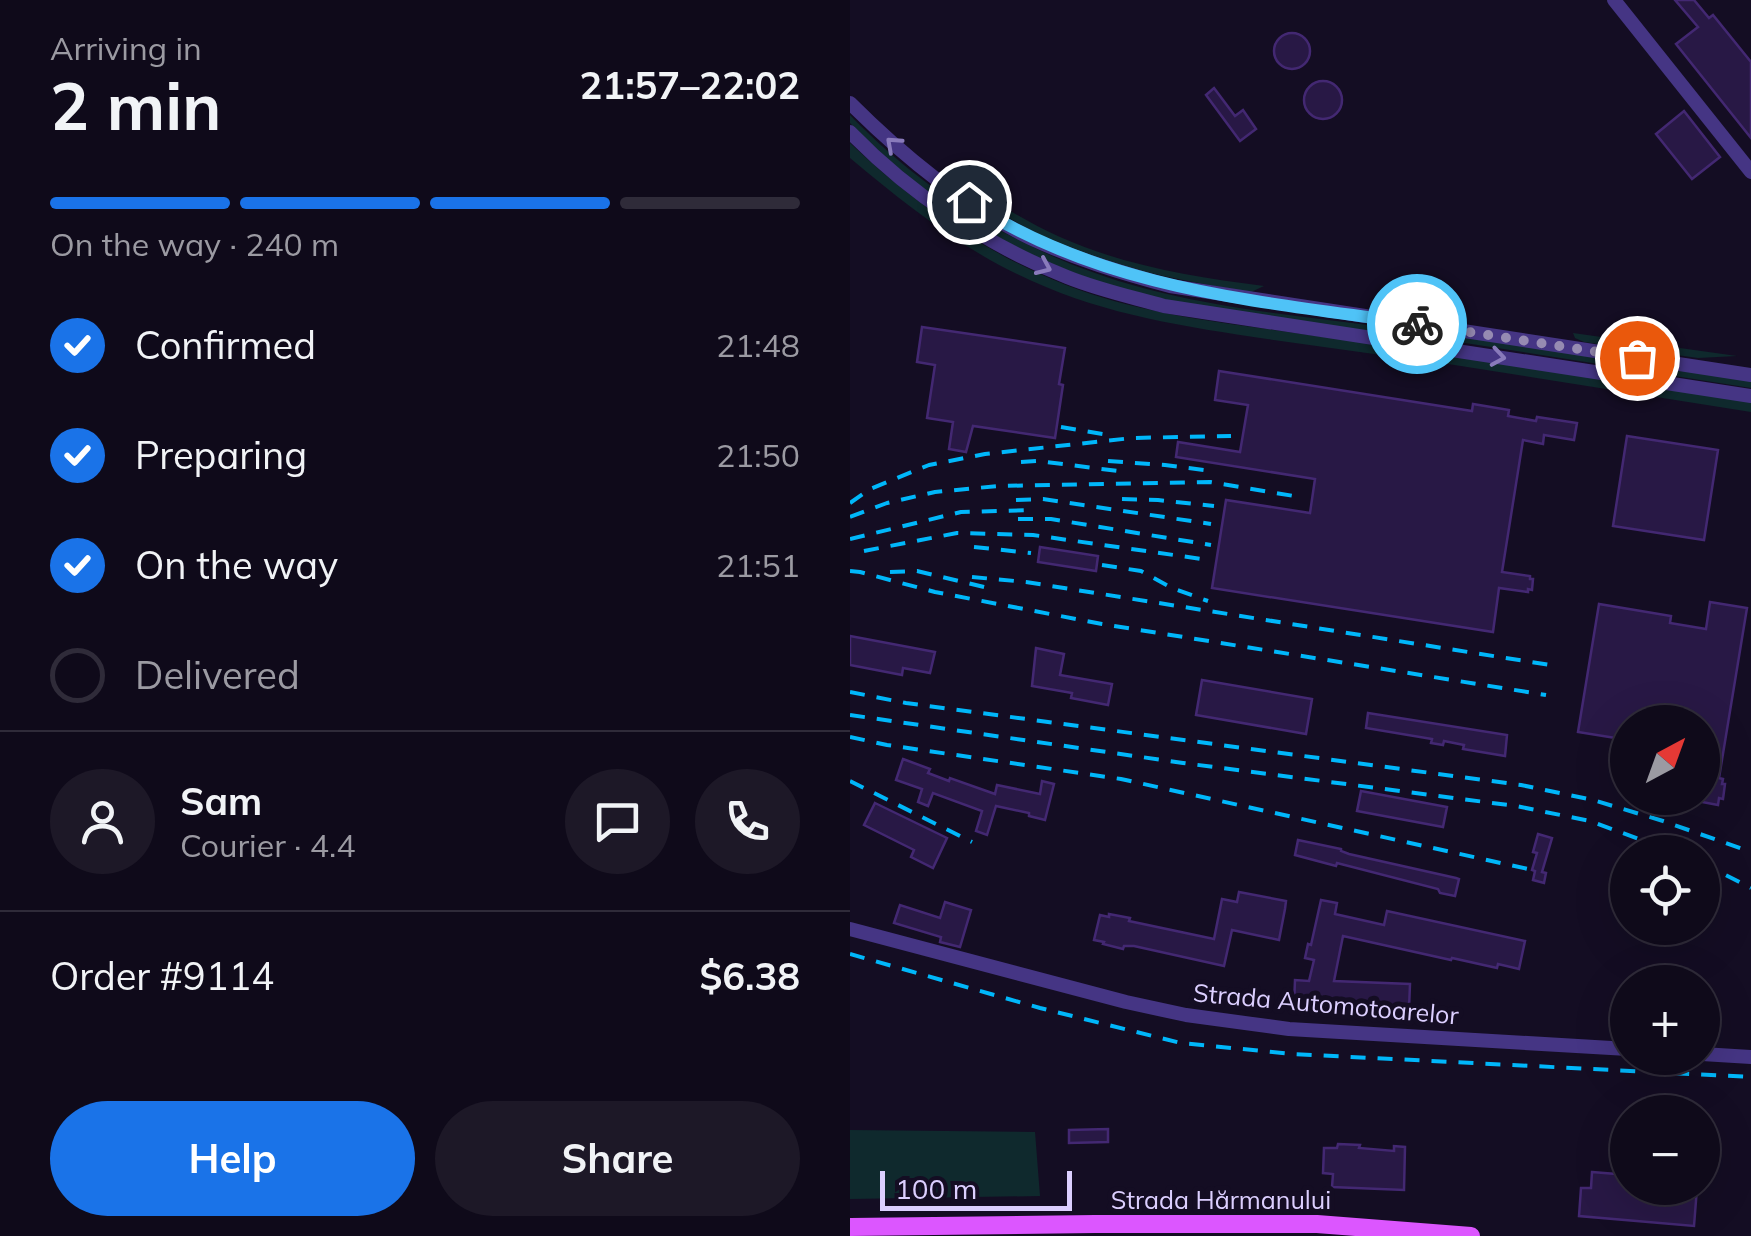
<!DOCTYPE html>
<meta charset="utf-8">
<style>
body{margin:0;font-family:Mulish,sans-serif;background:#1d1827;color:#f1f3f6;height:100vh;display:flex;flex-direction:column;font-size:38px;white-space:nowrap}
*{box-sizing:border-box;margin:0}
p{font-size:32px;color:#9b9aa2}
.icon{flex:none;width:55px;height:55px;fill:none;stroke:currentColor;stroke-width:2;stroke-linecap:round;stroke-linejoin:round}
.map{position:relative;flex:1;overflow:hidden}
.panel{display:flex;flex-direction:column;background:#0f0a1a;width:850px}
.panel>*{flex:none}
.needle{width:65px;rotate:41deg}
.buttons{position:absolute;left:760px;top:705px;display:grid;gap:20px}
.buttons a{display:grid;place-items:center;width:110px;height:110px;border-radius:50%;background:#0f0a1a;box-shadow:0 10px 40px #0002,0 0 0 2px #2f2b39;font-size:50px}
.scale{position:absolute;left:30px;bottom:25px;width:192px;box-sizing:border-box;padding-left:10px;border:5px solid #dccfff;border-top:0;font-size:28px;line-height:35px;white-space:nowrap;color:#dccfff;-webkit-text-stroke:8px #140d23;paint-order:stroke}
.pin{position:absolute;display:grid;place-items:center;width:85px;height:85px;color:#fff;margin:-42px;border:5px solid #fff;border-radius:50%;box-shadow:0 2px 10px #0007}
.courier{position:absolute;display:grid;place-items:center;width:100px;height:100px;margin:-50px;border:8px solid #4fc3f7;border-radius:50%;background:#fff;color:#222;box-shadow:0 2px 12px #0007}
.summary em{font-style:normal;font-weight:700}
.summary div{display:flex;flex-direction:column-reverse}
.summary{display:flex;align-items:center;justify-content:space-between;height:170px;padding:0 50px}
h1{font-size:65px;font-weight:700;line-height:75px}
.bar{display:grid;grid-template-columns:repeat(4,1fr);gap:15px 10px;align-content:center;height:120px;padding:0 50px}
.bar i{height:12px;border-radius:8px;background:#2f2b39}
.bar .current{background:#1a73e8}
.bar p{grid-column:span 4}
.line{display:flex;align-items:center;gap:25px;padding:0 50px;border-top:2px solid #2f2b39}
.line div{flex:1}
.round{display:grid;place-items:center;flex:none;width:105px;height:105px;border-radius:52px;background:#1d1827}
ol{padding:0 50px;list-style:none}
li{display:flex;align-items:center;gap:30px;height:110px}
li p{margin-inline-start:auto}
li .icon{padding:10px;border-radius:50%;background:#1a73e8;color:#fff;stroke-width:4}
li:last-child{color:#9b9aa2}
li i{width:55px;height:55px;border:5px solid #2f2b39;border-radius:50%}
.button{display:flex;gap:20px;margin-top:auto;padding:20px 50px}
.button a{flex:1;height:115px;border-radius:60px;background:#1a73e8;color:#fff;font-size:40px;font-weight:700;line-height:115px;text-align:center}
.button a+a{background:#1d1827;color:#f1f3f6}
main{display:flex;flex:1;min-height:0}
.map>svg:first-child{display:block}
.green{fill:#0f292d}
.building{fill:#281845;stroke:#432872;stroke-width:2.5}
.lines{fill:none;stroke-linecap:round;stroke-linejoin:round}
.minor{stroke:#453584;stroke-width:14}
.major{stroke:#dc56ff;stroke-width:18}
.rail{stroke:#00b7fa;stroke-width:4;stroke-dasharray:15 12;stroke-linecap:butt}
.oneway{stroke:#897abb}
.done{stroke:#968bb2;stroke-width:10;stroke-dasharray:0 18}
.route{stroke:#4fc3f7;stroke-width:12}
.labels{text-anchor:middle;stroke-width:10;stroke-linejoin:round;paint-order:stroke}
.street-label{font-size:25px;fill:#dccfff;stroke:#140d23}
</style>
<main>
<section class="panel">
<div class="summary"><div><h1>2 min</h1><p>Arriving in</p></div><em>21:57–22:02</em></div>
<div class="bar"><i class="current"></i><i class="current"></i><i class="current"></i><i></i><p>On the way · 240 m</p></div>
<ol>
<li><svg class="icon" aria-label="check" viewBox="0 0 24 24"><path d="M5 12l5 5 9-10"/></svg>Confirmed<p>21:48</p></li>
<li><svg class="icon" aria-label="check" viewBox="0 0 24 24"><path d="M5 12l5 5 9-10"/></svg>Preparing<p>21:50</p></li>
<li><svg class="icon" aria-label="check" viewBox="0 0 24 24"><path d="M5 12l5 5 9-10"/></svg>On the way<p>21:51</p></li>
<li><i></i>Delivered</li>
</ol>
<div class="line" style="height:180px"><a class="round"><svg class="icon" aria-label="person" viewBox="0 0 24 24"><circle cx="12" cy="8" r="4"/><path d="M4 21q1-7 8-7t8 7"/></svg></a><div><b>Sam</b><p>Courier · 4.4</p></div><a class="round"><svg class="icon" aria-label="chat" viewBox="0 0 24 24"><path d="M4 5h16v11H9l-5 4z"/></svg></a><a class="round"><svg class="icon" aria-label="phone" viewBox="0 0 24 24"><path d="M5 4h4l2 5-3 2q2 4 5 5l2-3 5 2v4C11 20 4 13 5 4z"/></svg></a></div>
<div class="line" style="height:130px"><div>Order #9114</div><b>$6.38</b></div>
<div class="button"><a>Help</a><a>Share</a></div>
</section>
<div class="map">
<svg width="901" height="1236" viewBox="0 0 901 1236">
<rect width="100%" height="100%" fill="#140d23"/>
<!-- green -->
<g class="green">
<path d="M0,115C80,198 181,258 293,288C383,312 479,319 572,332L571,338C469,324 353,315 256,284C159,253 71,196 0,123Z"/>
<path d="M0,143C62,202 136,254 216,285C280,310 349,320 417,329C468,336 518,343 569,350L567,360C517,353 467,346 417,339C337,327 256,315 182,281C114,251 56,205 0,158Z"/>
<path d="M97,169C133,195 170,219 210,237C275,266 344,277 414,286L401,292C335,281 267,270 206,242C168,225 133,203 98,180L96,174Z"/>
<polygon points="584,331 901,381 901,388 583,338"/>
<polygon points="723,333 887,356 848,358 734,342 725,338"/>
<polygon points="580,351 901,400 901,412 579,361"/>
<polygon points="0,1130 185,1132 190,1196 0,1199"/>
</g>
<!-- building -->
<g class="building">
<polygon points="825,0 844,0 859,18 863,15 901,62 901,138 826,44 848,27"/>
<circle cx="442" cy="51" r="18"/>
<circle cx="473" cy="100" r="19"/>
<polygon points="364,88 385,116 393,110 406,129 390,141 356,95"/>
<polygon points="834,111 870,157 842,179 806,134"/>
<polygon points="72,327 215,348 209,384 213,385 205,438 123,426 116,452 99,449 103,422 77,418 85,365 67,362"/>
<polygon points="369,371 622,411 623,404 659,410 658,416 686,421 687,417 727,423 724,440 694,435 693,444 673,440 652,572 680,576 680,579 683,579 682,590 678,589 678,592 649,588 643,632 362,588 376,500 460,513 465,479 326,457 328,442 390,452 398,405 365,400"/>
<polygon points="777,436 868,450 854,540 763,526"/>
<polygon points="190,547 248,556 246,571 188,562"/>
<polygon points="860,602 897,608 869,778 873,779 872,784 875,784 873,799 869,798 868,805 852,802 852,722 778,722 778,740 728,732 749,604 821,616 820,623 856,629"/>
<polygon points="0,636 85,652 80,673 53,668 52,675 0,665"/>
<polygon points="186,648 214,654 210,675 262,684 258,705 221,698 222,693 182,686"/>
<polygon points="352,680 462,699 456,734 346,715"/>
<polygon points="518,713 657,735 655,756 613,749 614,745 594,741 593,745 581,743 582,739 516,728"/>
<polygon points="53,759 80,769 78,773 99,781 100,778 145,794 147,785 190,794 192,781 204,784 195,820 179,816 179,813 146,806 137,835 126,831 132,811 83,793 78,806 68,802 72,789 46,780"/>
<polygon points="511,791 597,807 593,827 507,811"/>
<polygon points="25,803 97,838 83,868 61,857 64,850 14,825"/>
<polygon points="688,834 702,838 692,872 696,873 694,883 683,880 685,871 682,870 687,853 683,852"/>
<polygon points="448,840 491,849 491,851 499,854 606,878 609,879 605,896 590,893 588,889 487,863 486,866 445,855"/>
<polygon points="389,892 436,901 435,909 429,940 382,930 374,966 284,946 274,946 273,949 253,944 254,942 244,940 250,915 259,917 259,914 280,918 279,921 364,939 372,899 387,902"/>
<polygon points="471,900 487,903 485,914 534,925 537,911 675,941 669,969 648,964 647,968 602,958 601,960 493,936 484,981 560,984 559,1009 444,1005 445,980 459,981 464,960 455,958 458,944 461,945"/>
<polygon points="95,902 121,910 110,947 90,942 91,937 44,923 50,905 90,918"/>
<polygon points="258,1129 258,1142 219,1143 219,1130"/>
<polygon points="488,1144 510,1145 509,1148 544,1151 544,1146 555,1147 554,1190 482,1187 483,1174 473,1173 474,1148 487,1148"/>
<polygon points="742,1172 778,1175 778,1188 847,1188 844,1226 729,1216 731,1188 741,1188"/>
</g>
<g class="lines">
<!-- minor -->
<g class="minor">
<polyline points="764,0 901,172"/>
<path d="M0,103C53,156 112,205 180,238C225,259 272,273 320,286L901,375"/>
<path d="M0,132C60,194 137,245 217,277C249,290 282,297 314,306L901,396"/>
<polyline points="0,929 276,1002 336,1015 439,1029 778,1049"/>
<polyline points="852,1054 901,1057"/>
</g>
<!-- major -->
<polyline class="major" points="0,1227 245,1224 467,1224 621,1236"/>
<!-- rail -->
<g class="rail">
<polyline points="211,427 253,434"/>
<polyline points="258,461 315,465 362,471"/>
<polyline points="171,462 188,461 276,472"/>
<polyline points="272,499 308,500 364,506"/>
<polyline points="166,500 193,499 361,524"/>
<polyline points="0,503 20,489 79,465 135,454 282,438 381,436"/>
<polyline points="0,517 37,503 85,492 148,486 360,482 450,497"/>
<polyline points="168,519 201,519 361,545"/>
<polyline points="0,539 111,512 182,510"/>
<polyline points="124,547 181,553"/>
<polyline points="14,551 107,533 183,535 359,560"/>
<polyline points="252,565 291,571 322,588 358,601"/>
<polyline points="0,571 10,572 85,592 252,624 696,695"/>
<polyline points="40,572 67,571 138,588"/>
<polyline points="122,577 176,582 700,665"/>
<polyline points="0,692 56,703 671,785 743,800 813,821 901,852"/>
<polyline points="0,715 333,763 666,806 740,821 824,852"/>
<polyline points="0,737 37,745 271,779 678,869"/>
<polyline points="0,781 122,842"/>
<polyline points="852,863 901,888"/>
<polyline points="0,954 190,1008 331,1043 443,1054 901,1077"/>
</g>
</g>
<!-- one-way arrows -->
<defs><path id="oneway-chevron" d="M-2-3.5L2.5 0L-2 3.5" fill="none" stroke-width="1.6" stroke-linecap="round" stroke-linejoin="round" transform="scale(2.5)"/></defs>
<g class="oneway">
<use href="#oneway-chevron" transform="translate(43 144) rotate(-138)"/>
<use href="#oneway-chevron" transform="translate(194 267) rotate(24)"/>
<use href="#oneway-chevron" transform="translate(648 357) rotate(9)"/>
</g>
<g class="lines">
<!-- done -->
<polyline class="done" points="567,324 787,358"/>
<!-- route -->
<path class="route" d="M119,202C255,291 411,301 567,324"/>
</g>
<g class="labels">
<!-- street labels -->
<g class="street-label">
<text transform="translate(476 1004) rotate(5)" y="9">Strada Automotoarelor</text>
<text x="371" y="1209">Strada Hărmanului</text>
</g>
</g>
</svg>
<div class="buttons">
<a><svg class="needle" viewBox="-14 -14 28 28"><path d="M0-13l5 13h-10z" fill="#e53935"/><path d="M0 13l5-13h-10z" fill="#9b9aa2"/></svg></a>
<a><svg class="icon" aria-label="locate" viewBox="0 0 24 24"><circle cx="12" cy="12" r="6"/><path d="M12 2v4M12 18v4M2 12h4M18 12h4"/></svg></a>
<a>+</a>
<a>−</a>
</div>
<div class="scale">100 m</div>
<div class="pin" style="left:787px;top:358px;background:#ea580c"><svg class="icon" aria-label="bag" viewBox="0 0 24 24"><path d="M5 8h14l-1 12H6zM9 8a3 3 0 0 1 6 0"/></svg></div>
<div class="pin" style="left:119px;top:202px;background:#1f2937"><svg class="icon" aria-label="home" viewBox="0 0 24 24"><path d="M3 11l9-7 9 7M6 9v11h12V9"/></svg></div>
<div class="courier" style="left:567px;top:324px"><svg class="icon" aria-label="bike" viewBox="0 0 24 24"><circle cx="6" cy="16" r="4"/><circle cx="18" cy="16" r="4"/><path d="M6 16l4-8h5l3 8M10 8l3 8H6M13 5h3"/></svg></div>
</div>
</main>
